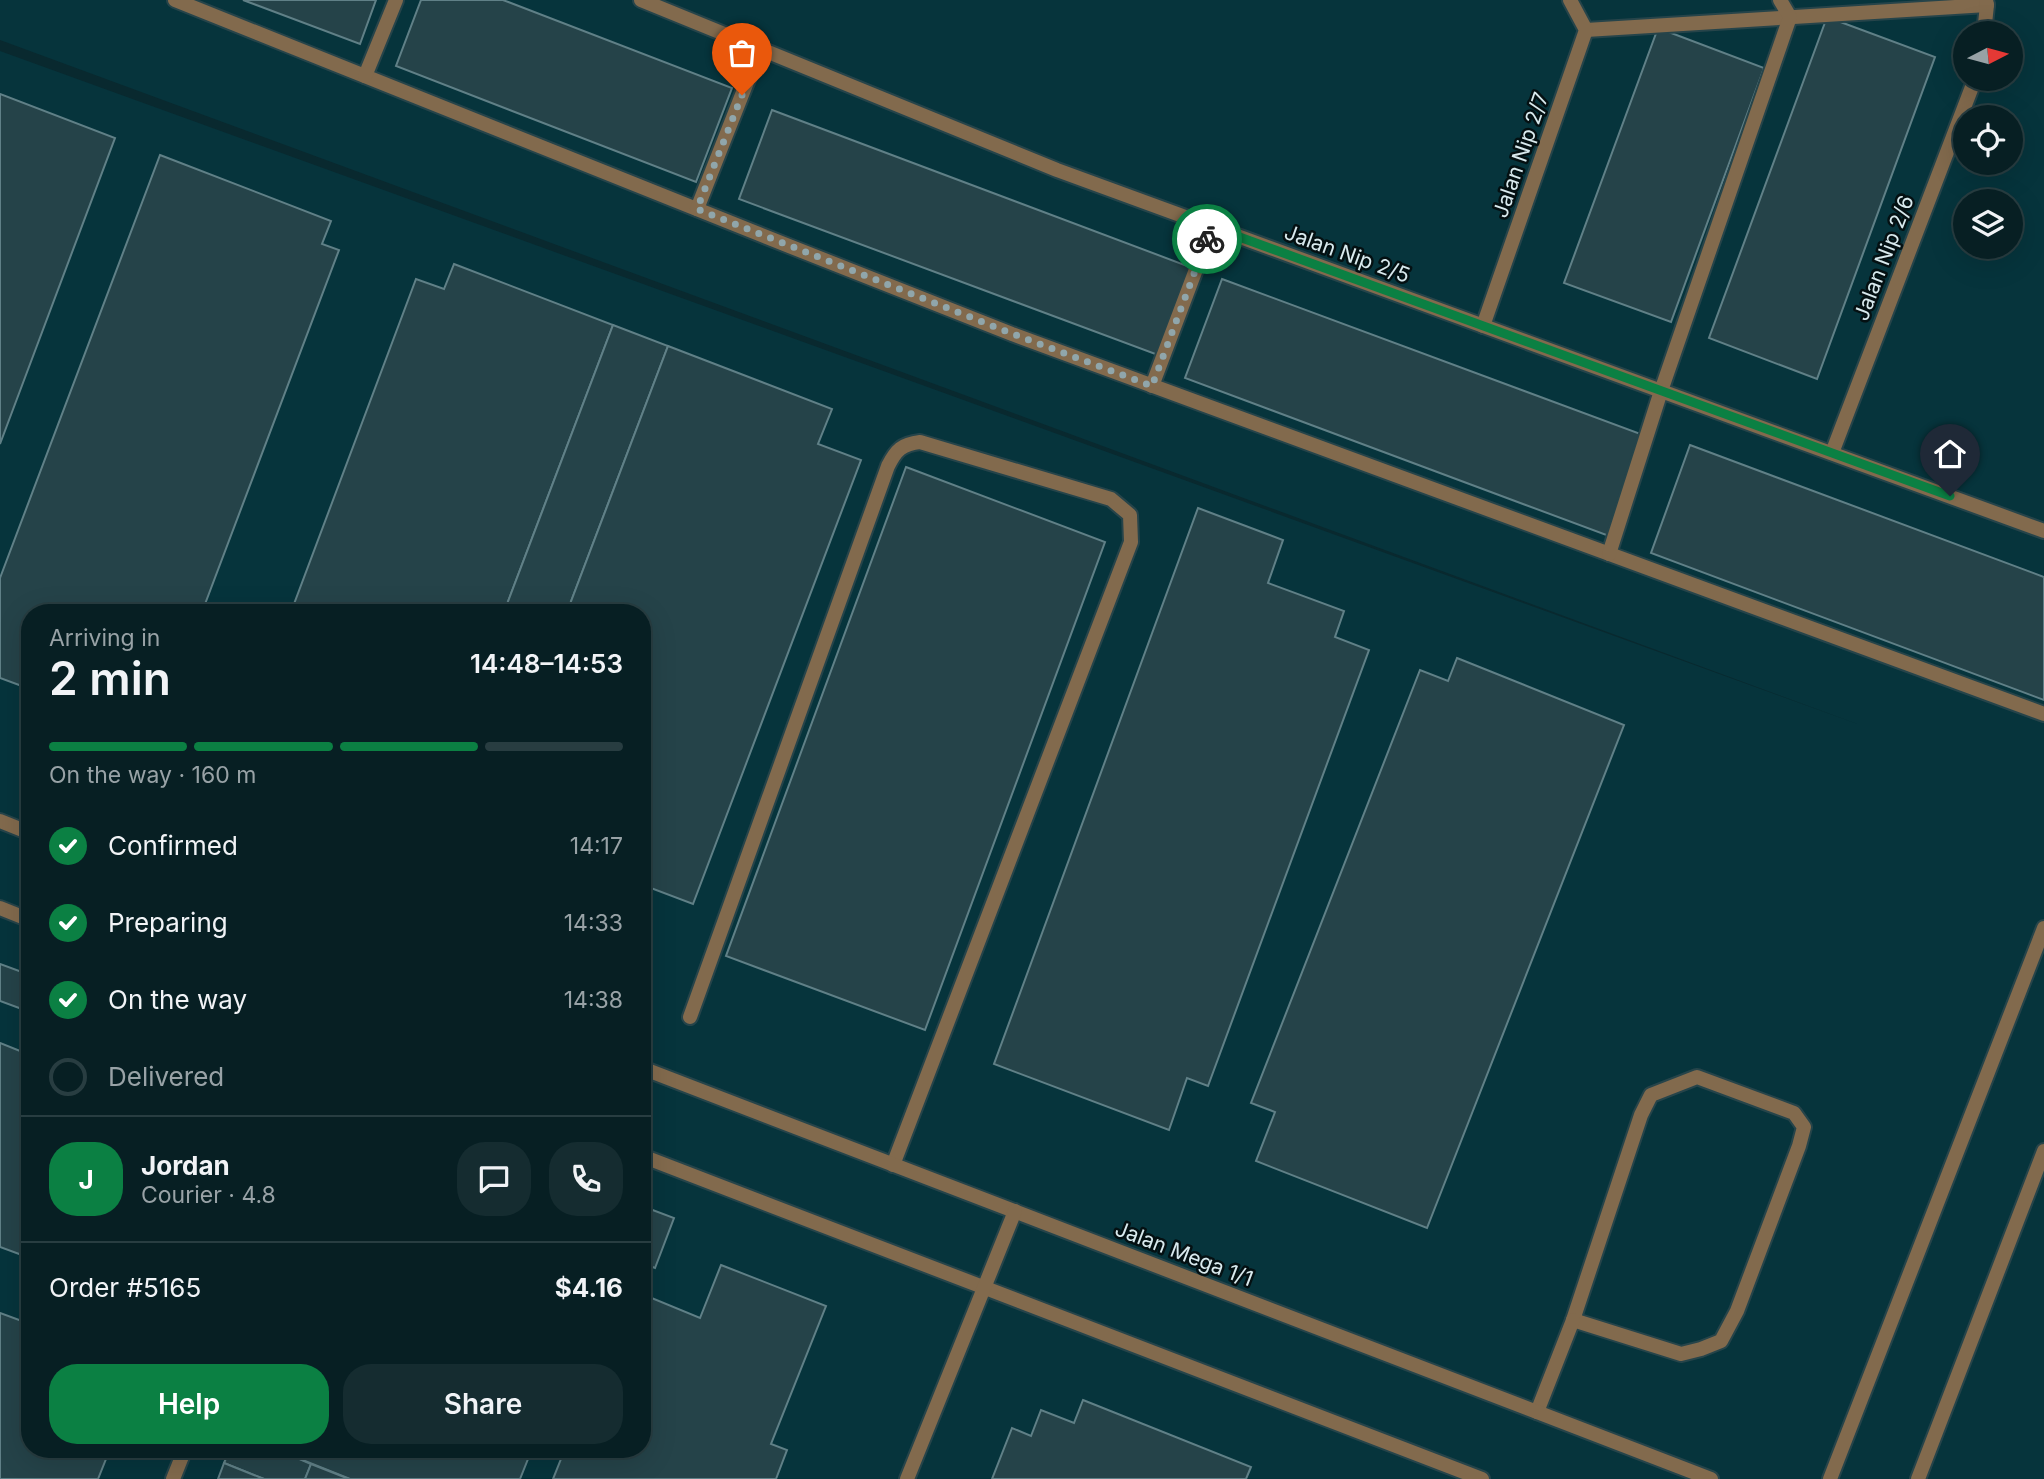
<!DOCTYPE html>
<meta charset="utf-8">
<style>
body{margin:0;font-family:Inter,sans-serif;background:#152c30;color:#f1f3f6;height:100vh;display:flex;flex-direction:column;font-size:26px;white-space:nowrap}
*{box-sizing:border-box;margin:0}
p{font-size:23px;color:#98a2a6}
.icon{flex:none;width:38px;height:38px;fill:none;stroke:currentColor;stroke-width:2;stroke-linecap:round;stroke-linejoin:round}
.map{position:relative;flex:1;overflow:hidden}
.panel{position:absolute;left:21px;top:604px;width:630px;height:854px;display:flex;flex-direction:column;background:#071f23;border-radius:28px;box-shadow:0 7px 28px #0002,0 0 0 2px #283d41}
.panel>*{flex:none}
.needle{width:46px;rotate:84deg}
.fabs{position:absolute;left:1953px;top:21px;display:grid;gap:14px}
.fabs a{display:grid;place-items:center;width:70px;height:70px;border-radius:50%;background:#071f23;box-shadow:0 7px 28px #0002,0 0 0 2px #283d41;font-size:35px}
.pin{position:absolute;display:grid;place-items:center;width:60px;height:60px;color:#fff;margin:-72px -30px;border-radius:50% 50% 50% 0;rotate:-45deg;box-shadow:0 0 7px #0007}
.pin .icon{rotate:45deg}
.courier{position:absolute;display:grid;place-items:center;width:70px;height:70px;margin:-35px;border:5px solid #0b8043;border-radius:50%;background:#fff;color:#222;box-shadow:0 2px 9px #0007}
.head em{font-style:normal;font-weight:600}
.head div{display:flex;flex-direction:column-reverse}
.head{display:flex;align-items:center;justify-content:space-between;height:119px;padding:0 28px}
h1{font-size:46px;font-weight:600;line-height:52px}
.bar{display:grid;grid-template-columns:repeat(4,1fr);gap:10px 7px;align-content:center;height:84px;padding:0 28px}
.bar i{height:9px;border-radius:5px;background:#283d41}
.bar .on{background:#0b8043}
.bar p{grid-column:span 4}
.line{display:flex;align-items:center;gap:18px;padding:0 28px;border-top:2px solid #283d41}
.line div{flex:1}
.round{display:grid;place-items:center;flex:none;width:74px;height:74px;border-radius:28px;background:#152c30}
ol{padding:0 28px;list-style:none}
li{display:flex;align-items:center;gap:21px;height:77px}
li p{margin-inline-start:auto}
li .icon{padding:7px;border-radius:50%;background:#0b8043;color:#fff;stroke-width:4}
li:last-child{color:#98a2a6}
li i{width:38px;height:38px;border:4px solid #283d41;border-radius:50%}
.action{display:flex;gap:14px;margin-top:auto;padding:14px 28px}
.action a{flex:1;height:80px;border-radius:28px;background:#0b8043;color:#fff;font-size:28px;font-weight:600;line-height:80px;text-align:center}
.action a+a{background:#152c30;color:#f1f3f6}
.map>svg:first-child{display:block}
.built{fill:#06343c;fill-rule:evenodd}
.building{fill:#254349;stroke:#608087;stroke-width:2}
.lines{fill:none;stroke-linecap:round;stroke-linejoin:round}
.lane-casing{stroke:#26444a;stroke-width:18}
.street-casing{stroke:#26444a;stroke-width:18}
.lane{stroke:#826a4d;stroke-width:14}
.street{stroke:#826a4d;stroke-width:14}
.done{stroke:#90a6ab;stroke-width:7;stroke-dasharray:0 12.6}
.route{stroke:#0b8043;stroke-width:9}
.labels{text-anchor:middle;stroke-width:5;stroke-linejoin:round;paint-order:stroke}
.street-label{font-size:21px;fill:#d9eaee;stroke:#041012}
</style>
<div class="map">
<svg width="2044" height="1479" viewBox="0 0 2044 1479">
<rect width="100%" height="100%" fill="#09292f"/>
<!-- built -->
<path class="built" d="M0,0H2044V1479H0V51L1863,726L0,40ZM1965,33H2011V79H1965ZM1965,117H2011V163H1965ZM1965,201H2011V247H1965ZM30,612H642V1449H30Z"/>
<!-- building -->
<g class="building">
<polygon points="243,0 376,0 360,44"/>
<polygon points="421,0 503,0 732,88 696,182 396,66"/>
<polygon points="1827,17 1935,57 1817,379 1709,338"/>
<polygon points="1658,28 1764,68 1671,322 1564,283"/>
<polygon points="0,94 115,138 0,444"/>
<polygon points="772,110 1190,267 1158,355 739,199"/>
<polygon points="160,155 331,221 322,244 339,250 202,612 30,612 30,689 0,678 0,578"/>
<polygon points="454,264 613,325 504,612 291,612 416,279 444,289"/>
<polygon points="1222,279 1646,436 1609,536 1185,378"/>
<polygon points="613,325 668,346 567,612 504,612"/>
<polygon points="668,346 832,409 818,444 861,460 693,904 651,888 642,910 642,612 567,612"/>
<polygon points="1690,445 2044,577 2044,700 1651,553"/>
<polygon points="906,467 1105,542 925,1030 726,956"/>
<polygon points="1198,508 1283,540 1268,583 1344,611 1335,637 1369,650 1208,1086 1187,1078 1169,1130 994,1064"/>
<polygon points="1457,658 1624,725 1427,1228 1256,1161 1275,1112 1251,1103 1420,670 1448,681"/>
<polygon points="0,964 30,975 30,1012 0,1001"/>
<polygon points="0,1043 30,1055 30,1258 0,1247"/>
<polygon points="642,1206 674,1218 655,1268 642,1263"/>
<polygon points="721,1265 826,1306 771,1444 787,1450 776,1479 553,1479 565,1449 642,1449 642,1294 700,1318"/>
<polygon points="0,1313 30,1324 30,1449 110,1449 98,1479 0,1479"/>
<polygon points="1083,1400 1251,1467 1246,1479 992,1479 1012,1428 1031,1436 1041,1410 1074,1423"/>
<polygon points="230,1449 293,1449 290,1455 311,1464 305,1479 264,1479 224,1463"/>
<polygon points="293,1449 532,1449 520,1479 350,1479 290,1455"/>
<polygon points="224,1463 264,1479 218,1479"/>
<polygon points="311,1464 349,1479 305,1479"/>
</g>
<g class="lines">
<!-- lane casing -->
<g class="lane-casing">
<g id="lane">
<polyline points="175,0 789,246 1012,334 2044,714"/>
<polyline points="1586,30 1987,5"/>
<polyline points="365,76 396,0"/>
<polyline points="697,209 760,49"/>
<polyline points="1152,386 1212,227"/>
<polyline points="1609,554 1661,391 1790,17 1780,0"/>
<path d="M690,1017L888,466C896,450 902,444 920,442L1111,499L1130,515L1131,542L893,1165"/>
<polygon points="1697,1077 1794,1113 1804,1127 1799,1146 1737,1311 1721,1341 1701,1349 1681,1354 1573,1320 1641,1115 1651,1095"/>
<polyline points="1537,1412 1573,1320"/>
</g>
</g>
<!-- street casing -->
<g class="street-casing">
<g id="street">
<polyline points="641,0 1057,170 2044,531"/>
<polyline points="1984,33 1987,5 1986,0"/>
<polyline points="1483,326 1586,30 1570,0"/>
<polyline points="1832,453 1975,79"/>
<polyline points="0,821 30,833"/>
<polyline points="0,908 30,920"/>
<polyline points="642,1068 1711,1479"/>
<polyline points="642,1156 1482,1479"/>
<polyline points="173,1479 185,1449"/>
<polyline points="907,1479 1015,1211"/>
<polyline points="1830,1479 2044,928"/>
<polyline points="1918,1479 2044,1151"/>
</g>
</g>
<!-- lane -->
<use href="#lane" class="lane"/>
<!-- street -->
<use href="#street" class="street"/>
</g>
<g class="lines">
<!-- done -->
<polyline class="done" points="742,95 697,209 1013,334 1152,386 1207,239"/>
<!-- route -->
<polyline class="route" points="1207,239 1212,227 1950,496"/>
</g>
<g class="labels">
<!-- street labels -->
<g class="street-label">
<text transform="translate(1521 155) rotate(-71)" y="7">Jalan Nip 2/7</text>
<text transform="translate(1347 254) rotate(20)" y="7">Jalan Nip 2/5</text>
<text transform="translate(1884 258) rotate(-69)" y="7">Jalan Nip 2/6</text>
<text transform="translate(1184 1254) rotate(21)" y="7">Jalan Mega 1/1</text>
</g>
</g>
</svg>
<div class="fabs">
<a><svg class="needle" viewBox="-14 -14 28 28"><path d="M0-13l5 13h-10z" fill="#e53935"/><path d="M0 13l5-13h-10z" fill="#98a2a6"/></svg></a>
<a><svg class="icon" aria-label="locate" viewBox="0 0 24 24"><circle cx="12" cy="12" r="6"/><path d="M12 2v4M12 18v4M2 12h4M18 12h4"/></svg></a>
<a><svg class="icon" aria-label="layers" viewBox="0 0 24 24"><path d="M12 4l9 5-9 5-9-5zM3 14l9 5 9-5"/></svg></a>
</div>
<div class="pin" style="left:742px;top:95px;background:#ea580c"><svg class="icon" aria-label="bag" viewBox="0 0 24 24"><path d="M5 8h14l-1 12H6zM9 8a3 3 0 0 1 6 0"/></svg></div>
<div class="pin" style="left:1950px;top:496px;background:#1f2937"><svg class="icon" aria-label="home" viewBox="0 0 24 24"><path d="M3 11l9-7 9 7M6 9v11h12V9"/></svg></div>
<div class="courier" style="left:1207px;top:239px"><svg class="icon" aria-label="bike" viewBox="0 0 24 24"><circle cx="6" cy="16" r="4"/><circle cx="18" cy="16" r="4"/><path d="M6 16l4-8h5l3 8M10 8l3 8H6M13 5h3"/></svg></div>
<section class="panel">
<div class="head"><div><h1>2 min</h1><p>Arriving in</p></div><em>14:48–14:53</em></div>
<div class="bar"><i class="on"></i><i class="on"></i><i class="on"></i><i></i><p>On the way · 160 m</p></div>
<ol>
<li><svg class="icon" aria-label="check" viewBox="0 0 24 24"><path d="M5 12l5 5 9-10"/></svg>Confirmed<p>14:17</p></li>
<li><svg class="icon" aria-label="check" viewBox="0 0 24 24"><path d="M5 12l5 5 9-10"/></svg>Preparing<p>14:33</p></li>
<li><svg class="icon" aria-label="check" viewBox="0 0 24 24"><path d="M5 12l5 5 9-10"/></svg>On the way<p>14:38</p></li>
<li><i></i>Delivered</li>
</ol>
<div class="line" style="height:126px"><b class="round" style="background:#0b8043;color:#fff">J</b><div><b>Jordan</b><p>Courier · 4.8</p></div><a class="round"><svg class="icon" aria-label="chat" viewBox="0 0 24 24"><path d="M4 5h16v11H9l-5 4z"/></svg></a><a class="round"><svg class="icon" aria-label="phone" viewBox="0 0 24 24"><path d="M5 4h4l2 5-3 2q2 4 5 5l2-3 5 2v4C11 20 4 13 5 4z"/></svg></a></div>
<div class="line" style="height:91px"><div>Order #5165</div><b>$4.16</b></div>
<div class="action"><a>Help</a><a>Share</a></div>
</section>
</div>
